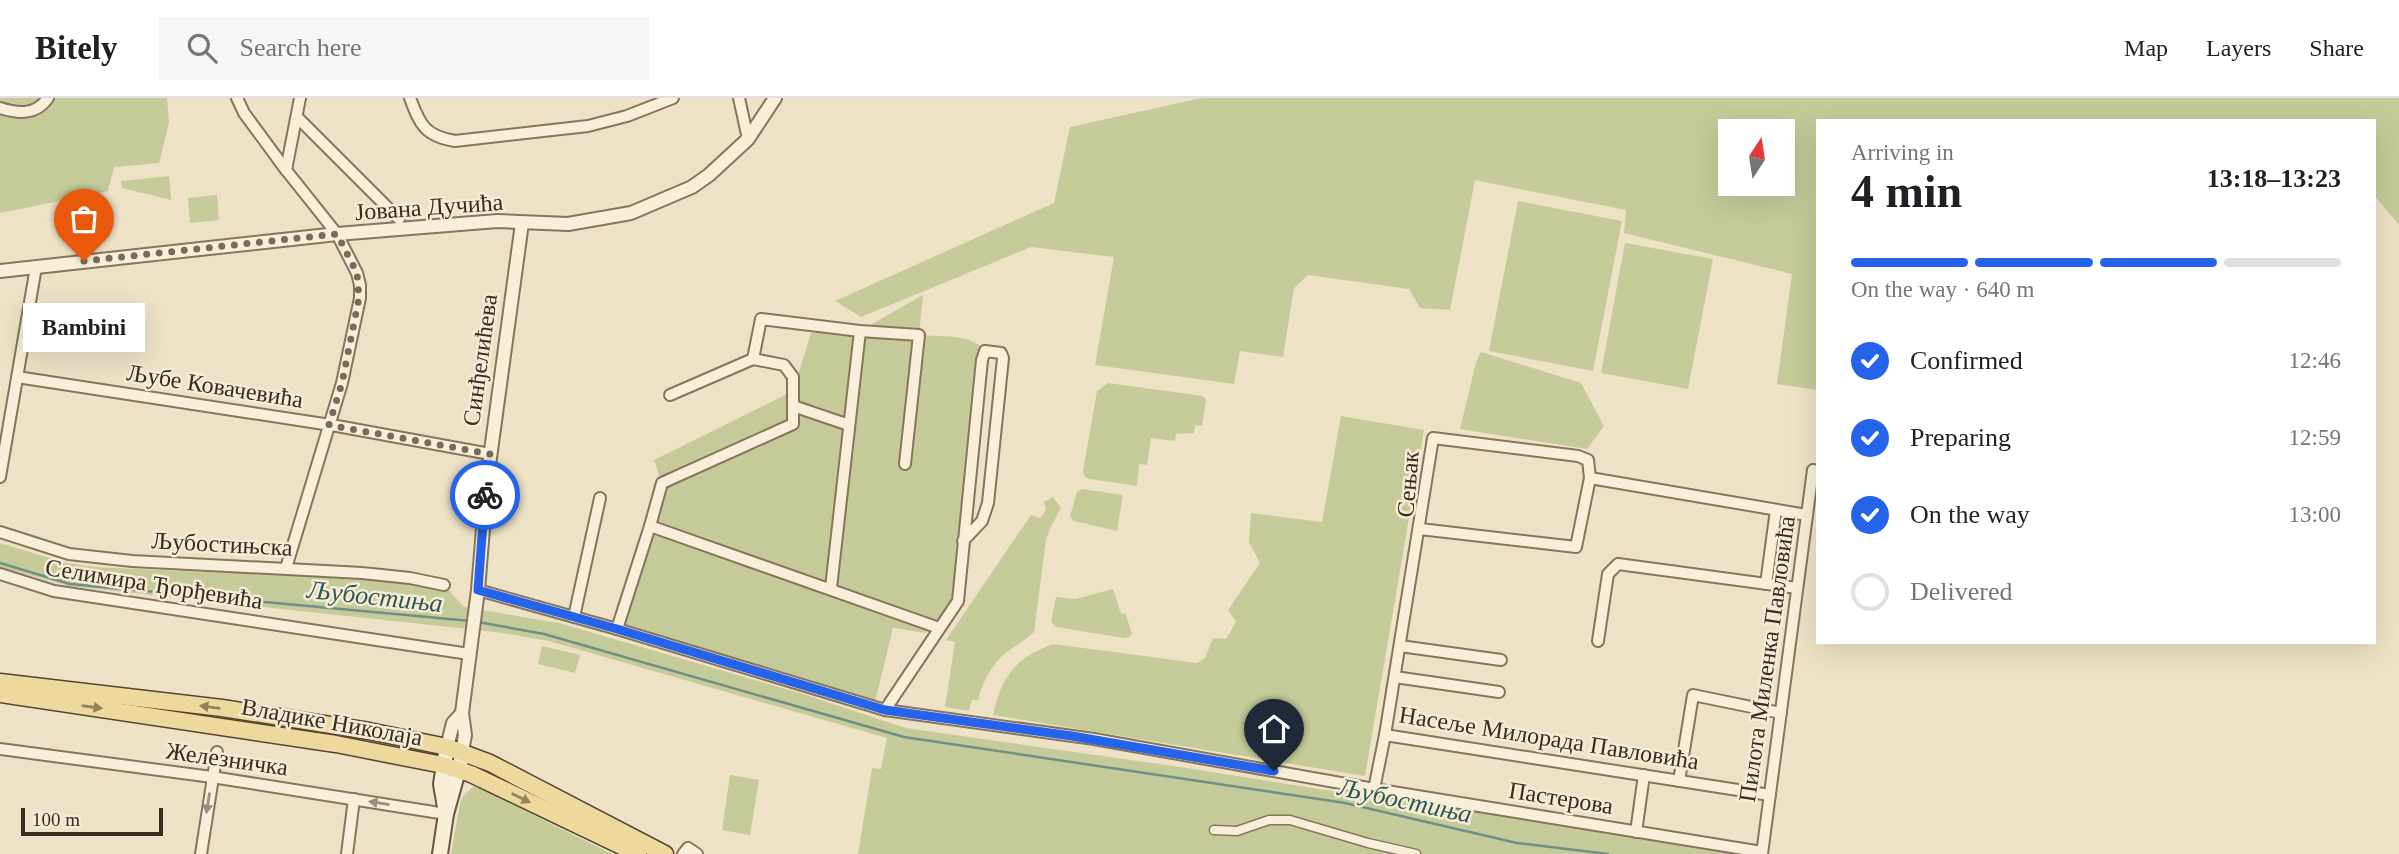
<!DOCTYPE html>
<meta charset="utf-8">
<style>
body{margin:0;font-family:"Times New Roman",serif;background:#f6f6f6;color:#202124;height:100vh;display:flex;flex-direction:column;font-size:26px;white-space:nowrap}
*{box-sizing:border-box;margin:0}
p{font-size:23px;color:#757577}
.icon{flex:none;width:38px;height:38px;fill:none;stroke:currentColor;stroke-width:2;stroke-linecap:round;stroke-linejoin:round}
.map{position:relative;flex:1;overflow:hidden}
.side{position:absolute;left:1816px;top:21px;width:560px;height:525px;display:flex;flex-direction:column;background:#fff;border-radius:0px;box-shadow:0 7px 28px #0002}
.side>*{flex:none}
.needle{width:46px;rotate:12deg}
.controls{position:absolute;left:1718px;top:21px;display:grid;gap:14px}
.controls a{display:grid;place-items:center;width:77px;height:77px;border-radius:0px;background:#fff;box-shadow:0 7px 28px #0002;font-size:35px}
.scale{position:absolute;left:21px;bottom:18px;width:142px;box-sizing:border-box;padding-left:7px;border:4px solid #382c1f;border-top:0;font-size:19px;line-height:24px;white-space:nowrap;color:#382c1f;-webkit-text-stroke:5px #f5ecd5;paint-order:stroke}
.pin{position:absolute;display:grid;place-items:center;width:60px;height:60px;color:#fff;margin:-72px -30px;border-radius:50% 50% 50% 0;rotate:-45deg;box-shadow:0 0 7px #0007}
.pin .icon{rotate:45deg}
.courier{position:absolute;display:grid;place-items:center;width:70px;height:70px;margin:-35px;border:5px solid #2563eb;border-radius:50%;background:#fff;color:#222;box-shadow:0 2px 9px #0007}
.bubble{position:absolute;height:49px;border-radius:0px;background:#fff;box-shadow:0 7px 28px #0002;font-size:23px;font-weight:700;line-height:49px;text-align:center}
.summary em{font-style:normal;font-weight:700}
.summary div{display:flex;flex-direction:column-reverse}
.summary{display:flex;align-items:center;justify-content:space-between;height:119px;padding:0 35px}
h1{font-size:46px;font-weight:700;line-height:52px}
.bar{display:grid;grid-template-columns:repeat(4,1fr);gap:10px 7px;align-content:center;height:84px;padding:0 35px}
.bar i{height:9px;border-radius:5px;background:#e0e0e0}
.bar .active{background:#2563eb}
.bar p{grid-column:span 4}
ol{padding:0 35px;list-style:none}
li{display:flex;align-items:center;gap:21px;height:77px}
li p{margin-inline-start:auto}
li .icon{padding:7px;border-radius:50%;background:#2563eb;color:#fff;stroke-width:4}
li:last-child{color:#757577}
li i{width:38px;height:38px;border:4px solid #e0e0e0;border-radius:50%}
header{display:flex;align-items:center;gap:42px;box-sizing:border-box;height:98px;padding:0 35px;background:#fff;border-bottom:2px solid #e0e0e0}
header strong{font-size:33px}
nav{display:flex;gap:38px;margin-inline-start:auto;font-size:24px}
.search{width:490px;height:63px;background:#f6f6f6;display:flex;align-items:center;gap:18px;box-sizing:border-box;padding:0 24px;border-radius:0px;color:#757577;font-size:26px}
.map>svg:first-child{display:block}
.green{fill:#c4cb99;fill-rule:evenodd}
.lines{fill:none;stroke-linecap:round;stroke-linejoin:round}
.stream{stroke:#6e8f87;stroke-width:2.5}
.pedestrian-casing{stroke:#87745c;stroke-width:11}
.minor-casing{stroke:#87745c;stroke-width:14}
.tertiary-casing{stroke:#87745c;stroke-width:16}
.secondary-casing{stroke:#69553f;stroke-width:18}
.primary-casing{stroke:#554230;stroke-width:19}
.pedestrian{stroke:#f8efd8;stroke-width:8}
.minor{stroke:#f8efd8;stroke-width:10}
.tertiary{stroke:#f8efd8;stroke-width:12}
.secondary{stroke:#f8efd8;stroke-width:14}
.primary{stroke:#efd89e;stroke-width:16}
.oneway{fill:#94825e}
.oneway2{fill:#988e7c}
.done{stroke:#776c59;stroke-width:7;stroke-dasharray:0 12.6}
.route{stroke:#2563eb;stroke-width:9}
.labels{text-anchor:middle;stroke-width:5;stroke-linejoin:round;paint-order:stroke}
.street-label{font-size:24px;fill:#382c1f;stroke:#f5ecd5}
.water-label{font-size:26px;font-style:italic;fill:#2f5756;stroke:#f5ecd5}
</style>
<header>
<strong>Bitely</strong>
<div class="search"><svg class="icon" aria-label="search" viewBox="0 0 24 24"><circle cx="10" cy="10" r="6"/><path d="M15 15l6 6"/></svg>Search here</div>
<nav><a>Map</a><a>Layers</a><a>Share</a></nav>
</header>
<div class="map">
<svg width="2399" height="756" viewBox="0 0 2399 756">
<rect width="100%" height="100%" fill="#ede2c5"/>
<!-- green -->
<g class="green">
<polygon points="0,0 167,0 169,25 159,65 114,69 108,93 0,115"/>
<path d="M1202,0H2399V127L2375,98V23H1818V292L1777,286L1792,176L1624,135L1626,112L1475,82L1450,212L1420,210L1409,191L1308,177L1294,190L1283,259L1240,253L1234,286L1095,267L1114,159L1031,149L861,219L835,203L1054,105L1070,29ZM1731,33H1783V86H1731Z"/>
<polygon points="169,78 171,102 122,90 121,83"/>
<polygon points="217,97 219,122 190,125 188,100"/>
<polygon points="1518,103 1622,123 1593,273 1489,253"/>
<polygon points="1625,145 1713,161 1688,291 1601,275"/>
<path d="M923,197L919,237C939,239 972,235 985,253L958,503L926,535L893,530L874,608L617,531L662,385L654,362L793,293L811,235L860,233Z"/>
<polygon points="1481,254 1581,285 1604,328 1587,351 1460,331 1476,264"/>
<polygon points="1108,285 1203,298 1206,302 1202,328 1195,327 1194,335 1176,336 1175,343 1151,340 1147,367 1139,366 1137,388 1090,381 1085,379 1083,373 1097,293"/>
<path d="M1341,318L1424,332L1365,678L993,617C1001,579 1015,560 1053,546L1197,565L1205,560L1213,540L1226,541L1236,524L1228,512L1260,465L1249,444L1251,415L1322,424Z"/>
<polygon points="1082,391 1123,397 1117,433 1074,423 1070,418 1077,394"/>
<path d="M1053,399L1061,410L1050,431L1046,442L1034,534C1026,542 1016,547 1007,554C991,567 983,583 978,602H972L969,613L945,609L955,544L946,542L1031,417L1040,420L1046,412L1044,404Z"/>
<polygon points="0,445 66,465 94,469 227,475 286,470 444,487 464,509 559,525 803,596 906,630 1180,669 1338,694 1374,691 1725,748 1729,756 858,756 872,670 881,671 887,640 549,543 496,534 69,488 0,469"/>
<polygon points="1113,491 1121,516 1125,515 1132,535 1130,539 1124,540 1056,529 1051,524 1056,499 1075,501"/>
<polygon points="542,548 580,557 575,575 538,566"/>
<polygon points="730,677 759,682 750,737 722,732"/>
<polygon points="473,689 479,690 612,756 451,756 460,705 463,698"/>
</g>
<g class="lines">
<!-- stream -->
<g class="stream">
<polyline points="0,465 70,486 471,523"/>
<polyline points="478,524 544,536 904,639 1345,705 1517,745 1608,756"/>
</g>
<!-- pedestrian casing -->
<g class="pedestrian-casing">
<polyline id="pedestrian" points="1214,732 1237,733 1269,722 1290,722 1368,745 1416,756"/>
</g>
<!-- minor casing -->
<g class="minor-casing">
<g id="minor">
<polyline points="237,0 244,15 286,72"/>
<path d="M410,0C420,27 425,38 455,43L588,28L627,18L673,0"/>
<polyline points="739,0 748,41"/>
<path d="M0,10C19,16 36,17 48,0"/>
<polyline points="297,19 399,121"/>
<polyline points="17,279 337,328 490,356"/>
<polyline points="670,297 753,261"/>
<polyline points="793,308 849,327"/>
<polyline points="0,379 36,169"/>
<polyline points="1590,380 1807,417"/>
<polyline points="650,428 662,385 793,326 793,279 784,267 753,261 761,221 860,233 919,237 905,366"/>
<polyline points="0,434 69,456 132,463 362,475 410,480 444,487"/>
<polyline points="286,470 342,285 360,200 360,187 357,175 337,136 286,72 300,0"/>
<polyline points="0,476 54,493 469,556"/>
<polyline points="1766,486 1776,412"/>
<polyline points="831,490 860,233"/>
<polyline points="478,492 617,531 885,612 1094,641 1374,691 1762,754"/>
<polyline points="574,519 600,400"/>
<polyline points="617,531 650,428 939,530"/>
<polyline points="1598,543 1608,476 1618,466 1797,490"/>
<polyline points="1400,548 1501,562"/>
<polyline points="1395,579 1499,594"/>
<polyline points="885,612 958,503 982,262 985,253 1001,255 1003,260 988,405 982,423 963,443"/>
<polyline points="1385,637 1770,697"/>
<polyline points="0,651 212,679 446,716"/>
<polyline points="1679,683 1693,597 1781,615"/>
<polyline points="1374,691 1385,637 1433,340 1578,358 1588,362 1590,380 1576,449 1420,431"/>
<polyline points="1636,734 1644,677"/>
<polyline points="201,756 217,654"/>
<polyline points="347,756 354,701"/>
<polyline points="683,756 688,750 697,756"/>
<polyline points="1762,756 1813,372"/>
</g>
</g>
<!-- tertiary casing -->
<g class="tertiary-casing">
<g id="tertiary">
<polyline points="0,173 337,136 497,123 568,126 631,115 692,89 709,77 748,41 775,0"/>
<polyline points="447,649 453,625 462,615"/>
<polyline points="462,654 465,637 462,615 478,492 487,382 522,125"/>
</g>
</g>
<!-- secondary casing -->
<g class="secondary-casing">
<g id="secondary">
<polyline points="446,715 441,686 447,649"/>
<polyline points="440,756 446,716 461,662"/>
</g>
</g>
<!-- primary casing -->
<g class="primary-casing">
<g id="primary">
<polyline points="0,584 222,610 369,633 447,649 490,665 665,756"/>
<polyline points="0,596 336,646 443,667 471,676 638,756"/>
</g>
</g>
<!-- pedestrian -->
<use href="#pedestrian" class="pedestrian"/>
<!-- minor -->
<use href="#minor" class="minor"/>
<!-- tertiary -->
<use href="#tertiary" class="tertiary"/>
<!-- secondary -->
<use href="#secondary" class="secondary"/>
<!-- primary -->
<use href="#primary" class="primary"/>
</g>
<!-- one-way arrows -->
<defs><path id="oneway-solid" d="M-6-.8H1V-3.2L6.5 0L1 3.2V.8H-6Z" transform="scale(1.75)"/></defs>
<g class="oneway">
<use href="#oneway-solid" transform="translate(92 609) rotate(8)"/>
<use href="#oneway-solid" transform="translate(210 609) rotate(-173)"/>
<use href="#oneway-solid" transform="translate(521 700) rotate(26)"/>
</g>
<g class="oneway2">
<use href="#oneway-solid" transform="translate(208 705) rotate(99)"/>
<use href="#oneway-solid" transform="translate(379 705) rotate(-171)"/>
</g>
<g class="lines">
<!-- done -->
<polyline class="done" points="84,163 337,136 357,175 359,200 342,285 329,327 490,356 485,397"/>
<!-- route -->
<polyline class="route" points="485,397 478,492 617,531 885,612 1072,638 1274,673"/>
</g>
<g class="labels">
<!-- street labels -->
<g class="street-label">
<text transform="translate(429 109) rotate(-4)" y="8">Јована Дучића</text>
<text transform="translate(480 262) rotate(-82)" y="8">Синђелићева</text>
<text transform="translate(215 288) rotate(9)" y="8">Љубе Ковачевића</text>
<text transform="translate(1408 386) rotate(-85)" y="8">Сењак</text>
<text transform="translate(222 446) rotate(3)" y="8">Љубостињска</text>
<text transform="translate(154 486) rotate(9)" y="8">Селимира Ђорђевића</text>
<text transform="translate(1767 561) rotate(-82)" y="8">Пилота Миленка Павловића</text>
<text transform="translate(332 624) rotate(10)" y="8">Владике Николаја</text>
<text transform="translate(1549 640) rotate(9)" y="8">Насеље Милорада Павловића</text>
<text transform="translate(227 661) rotate(8)" y="8">Железничка</text>
<text transform="translate(1561 700) rotate(9)" y="8">Пастерова</text>
</g>
<!-- water labels -->
<g class="water-label">
<text transform="translate(375 498) rotate(6)" y="9">Љубостиња</text>
<text transform="translate(1405 702) rotate(12)" y="9">Љубостиња</text>
</g>
</g>
</svg>
<div class="controls">
<a><svg class="needle" viewBox="-14 -14 28 28"><path d="M0-13l5 13h-10z" fill="#e53935"/><path d="M0 13l5-13h-10z" fill="#757577"/></svg></a>
</div>
<div class="scale">100 m</div>
<div class="pin" style="left:84px;top:163px;background:#ea580c"><svg class="icon" aria-label="bag" viewBox="0 0 24 24"><path d="M5 8h14l-1 12H6zM9 8a3 3 0 0 1 6 0"/></svg></div>
<div class="pin" style="left:1274px;top:673px;background:#1f2937"><svg class="icon" aria-label="home" viewBox="0 0 24 24"><path d="M3 11l9-7 9 7M6 9v11h12V9"/></svg></div>
<div class="courier" style="left:485px;top:397px"><svg class="icon" aria-label="bike" viewBox="0 0 24 24"><circle cx="6" cy="16" r="4"/><circle cx="18" cy="16" r="4"/><path d="M6 16l4-8h5l3 8M10 8l3 8H6M13 5h3"/></svg></div>
<div class="bubble" style="left:23px;top:205px;width:122px">Bambini</div>
<section class="side">
<div class="summary"><div><h1>4 min</h1><p>Arriving in</p></div><em>13:18–13:23</em></div>
<div class="bar"><i class="active"></i><i class="active"></i><i class="active"></i><i></i><p>On the way · 640 m</p></div>
<ol>
<li><svg class="icon" aria-label="check" viewBox="0 0 24 24"><path d="M5 12l5 5 9-10"/></svg>Confirmed<p>12:46</p></li>
<li><svg class="icon" aria-label="check" viewBox="0 0 24 24"><path d="M5 12l5 5 9-10"/></svg>Preparing<p>12:59</p></li>
<li><svg class="icon" aria-label="check" viewBox="0 0 24 24"><path d="M5 12l5 5 9-10"/></svg>On the way<p>13:00</p></li>
<li><i></i>Delivered</li>
</ol>
</section>
</div>
